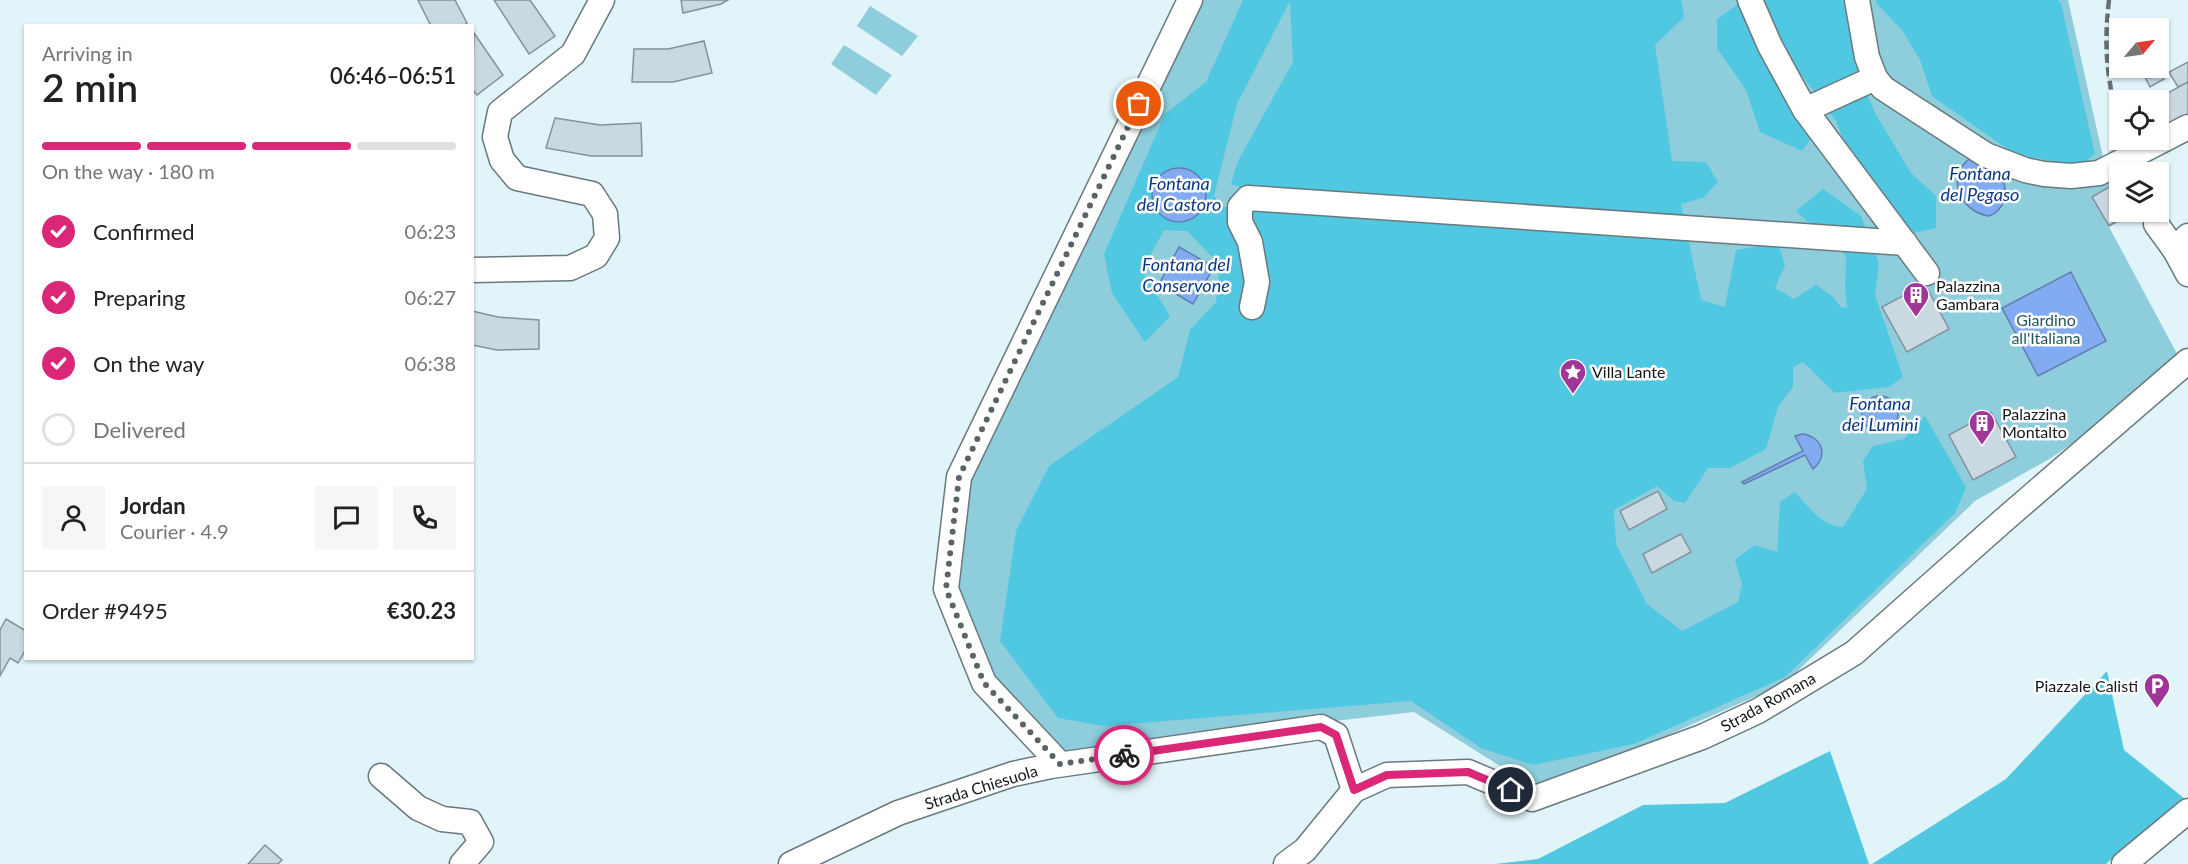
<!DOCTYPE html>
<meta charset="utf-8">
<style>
body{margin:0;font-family:Lato,sans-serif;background:#f6f6f6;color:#222;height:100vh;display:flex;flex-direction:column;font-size:22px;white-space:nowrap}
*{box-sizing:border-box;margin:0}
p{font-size:20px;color:#767676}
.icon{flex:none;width:33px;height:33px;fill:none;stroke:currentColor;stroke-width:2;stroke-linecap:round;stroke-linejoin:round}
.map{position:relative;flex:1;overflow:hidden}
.panel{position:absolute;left:24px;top:24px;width:450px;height:636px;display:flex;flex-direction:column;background:#fff;border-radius:0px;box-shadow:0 2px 4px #0004}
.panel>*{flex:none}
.needle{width:39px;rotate:61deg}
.controls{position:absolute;left:2109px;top:18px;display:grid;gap:12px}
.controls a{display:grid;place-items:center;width:60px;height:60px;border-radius:0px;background:#fff;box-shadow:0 2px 4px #0004;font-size:30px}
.pin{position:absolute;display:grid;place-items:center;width:51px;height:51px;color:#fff;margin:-26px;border:3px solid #fff;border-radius:50%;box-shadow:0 2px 6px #0007}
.courier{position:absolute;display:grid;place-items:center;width:60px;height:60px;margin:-30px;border:4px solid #db2777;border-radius:50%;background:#fff;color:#222;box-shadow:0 2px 8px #0007}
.summary em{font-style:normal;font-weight:600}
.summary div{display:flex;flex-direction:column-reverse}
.summary{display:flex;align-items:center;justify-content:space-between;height:102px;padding:0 18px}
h1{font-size:39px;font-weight:600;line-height:45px}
.bar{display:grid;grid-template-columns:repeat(4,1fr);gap:9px 6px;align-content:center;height:72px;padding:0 18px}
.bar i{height:8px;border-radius:4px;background:#e0e0e0}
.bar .selected{background:#db2777}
.bar p{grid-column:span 4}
.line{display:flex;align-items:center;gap:15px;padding:0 18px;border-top:2px solid #e0e0e0}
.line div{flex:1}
.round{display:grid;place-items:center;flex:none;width:63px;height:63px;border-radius:0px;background:#f6f6f6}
ol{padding:0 18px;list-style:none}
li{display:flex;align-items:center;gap:18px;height:66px}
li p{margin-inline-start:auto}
li .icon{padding:6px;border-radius:50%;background:#db2777;color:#fff;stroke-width:4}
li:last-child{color:#767676}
li i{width:33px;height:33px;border:3px solid #e0e0e0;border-radius:50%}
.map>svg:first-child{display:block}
.green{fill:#8ecddc}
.forest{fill:#50c8e1;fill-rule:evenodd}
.water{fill:#82abf1;stroke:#607fb0;stroke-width:1.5}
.building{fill:#cad8e2;stroke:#84919a;stroke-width:1.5}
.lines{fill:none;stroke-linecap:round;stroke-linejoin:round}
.minor-casing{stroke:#69797d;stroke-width:27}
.minor{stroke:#fff;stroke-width:24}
.rail{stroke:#657073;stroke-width:4.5;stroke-dasharray:9 4.5;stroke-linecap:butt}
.done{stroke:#5a6467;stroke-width:6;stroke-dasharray:0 10.8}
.route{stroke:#db2777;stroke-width:8}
.labels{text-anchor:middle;stroke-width:5;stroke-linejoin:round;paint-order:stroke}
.poi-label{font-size:16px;fill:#111719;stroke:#fff;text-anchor:start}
.park-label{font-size:16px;fill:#245762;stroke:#fff}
.street-label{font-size:16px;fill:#111719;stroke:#fff}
.water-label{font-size:18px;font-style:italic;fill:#093887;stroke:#fff}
</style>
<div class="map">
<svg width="2188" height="864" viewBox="0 0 2188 864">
<rect width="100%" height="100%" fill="#e1f4f9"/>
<!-- green -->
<g class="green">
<polygon points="1202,0 2068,0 2103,157 2116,183 2093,197 2182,363 2133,391 2137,399 2051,458 1975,501 1784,684 1540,791 1414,712 1237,732 1066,757 988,679 953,590 969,484"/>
<polygon points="870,6 918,36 902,56 857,26"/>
<polygon points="844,45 892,75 876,95 831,64"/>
</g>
<!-- forest -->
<g class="forest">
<path d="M1243,0H1681L1684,17L1655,45L1672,161L1706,162L1718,182L1703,198L1681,204L1701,300L1725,307L1736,250L1778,243L1785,265L1775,288L1794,299L1816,285L1831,295L1841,307L1847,308L1845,287L1846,256L1796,211L1823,189L1861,216L1879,263L1875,295L1903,377L1889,387L1835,393L1803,362L1793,367V387L1778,407L1766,449L1730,468H1708L1685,503L1674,501L1657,486L1614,510L1616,544L1647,604L1682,631L1738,602L1742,584L1735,560L1754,545L1777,552L1780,502L1795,492C1809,507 1822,527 1843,527L1867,489L1863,461L1873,446L1904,439L1925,416L1966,487L1955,513L1785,677L1634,744L1533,765L1481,748L1411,701L1104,726L1058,718L1000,641L1016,531L1049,466L1178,377L1190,330L1216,302L1220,265L1187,231L1164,230L1142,271L1170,316L1145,342L1112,293L1104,254L1165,114L1206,82ZM1290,1L1293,62L1238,161L1231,184L1252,191L1249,208L1223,207L1214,196L1237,104Z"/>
<polygon points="1744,0 1847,0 1855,64 1875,113 1911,173 1936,196 1936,228 1914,233 1847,149 1836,121 1797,69 1785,91 1814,134 1802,151 1760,132 1746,90 1717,48 1717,19"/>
<polygon points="1876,0 2058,0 2061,3 2095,154 2079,167 2013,153 1932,96 1920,60 1902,30 1877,4"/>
<polygon points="2107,671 2124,750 2185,799 2106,864 1872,864 2006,779"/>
<polygon points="1830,751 1869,864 1495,864 1538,859 1643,805 1725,803"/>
</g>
<!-- water -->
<g class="water">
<path d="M1974,156C1979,159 1987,161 1992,164C2009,177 2011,208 1989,216C1958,212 1944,172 1974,156Z"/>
<circle cx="1179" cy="195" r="27"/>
<polygon points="1179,247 1214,267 1193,304 1159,284"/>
<polygon points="2071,272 2106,341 2038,376 2002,308"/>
<circle cx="1880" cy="414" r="18"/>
<path d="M1802,434C1822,436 1829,456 1813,469L1805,455L1744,484L1742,482L1803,451L1795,436Z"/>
</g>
<!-- building -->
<g class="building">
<polygon points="418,0 455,0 467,23 463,26 431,26"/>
<polygon points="494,0 530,0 555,36 529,54"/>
<polygon points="681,0 728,0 721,4 683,13"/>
<polygon points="474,33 503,75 477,95 472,89"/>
<polygon points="704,41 712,73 673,82 632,82 634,49 668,49"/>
<polygon points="2188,62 2188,82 2178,87 2169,72"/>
<polygon points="2159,70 2164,79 2150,87 2145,77"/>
<polygon points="2188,82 2188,120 2170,128 2158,107 2158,100 2155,100"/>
<polygon points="2158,107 2170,128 2158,130"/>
<polygon points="555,118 600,125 641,123 642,156 591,156 546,148"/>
<polygon points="2116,183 2120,190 2120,212 2132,213 2109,226 2092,197"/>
<polygon points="1925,284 1949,329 1907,352 1882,307"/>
<polygon points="472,311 498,317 539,320 539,349 497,350 472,345"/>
<polygon points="1991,412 2016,457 1973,480 1949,435"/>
<polygon points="1658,491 1667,509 1629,530 1620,511"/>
<polygon points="1681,534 1691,552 1652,573 1643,554"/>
<polygon points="6,619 26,631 26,649 18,663 10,658 0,676 0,630"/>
<polygon points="265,845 282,860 278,864 248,864"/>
</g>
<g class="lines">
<!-- minor casing -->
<g class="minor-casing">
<g id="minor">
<polyline points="1750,0 1770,46 1805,110 1875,78 1883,88 1986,155 2025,170 2044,174 2071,176 2099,173 2188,127"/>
<polyline points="1857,0 1867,57 1875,78"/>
<polyline points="1805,110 1927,273"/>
<polyline points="2156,224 2175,250"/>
<polyline points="2188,236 2175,250 2188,274"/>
<polyline points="472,270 570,268 596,256 607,238 605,214 592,194 517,178 502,160 495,137 500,112 573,54 602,0"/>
<polyline points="1252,307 1257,282 1250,242 1240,222 1240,207 1248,198 1905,243"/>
<polyline points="1060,764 984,683 946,589 959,477 1190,0"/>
<polyline points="381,776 418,808 442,819 470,822 481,842 462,864"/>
<polyline points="791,864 898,813 1013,774 1051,766 1321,727 1336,735 1354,790"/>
<polyline points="1286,864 1305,850 1354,790 1387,775 1468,772 1532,799 1702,737 1758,711 1854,653 2005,519 2188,361"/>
<polyline points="2124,864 2188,811"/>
</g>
</g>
<!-- minor -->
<use href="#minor" class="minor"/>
<!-- rail -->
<g class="rail">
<path d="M2109,0C2103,51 2108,82 2120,131"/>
<polyline points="2122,140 2123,147"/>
</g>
</g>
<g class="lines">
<!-- done -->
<polyline class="done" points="1124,755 1060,764 984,683 946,589 959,477 1139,104"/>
<!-- route -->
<polyline class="route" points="1124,755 1321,727 1336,735 1354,790 1387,775 1468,772 1511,790"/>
</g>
<!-- icons -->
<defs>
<g id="building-pin" transform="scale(1.35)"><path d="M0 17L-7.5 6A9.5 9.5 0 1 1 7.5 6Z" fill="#9f3698" stroke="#fff"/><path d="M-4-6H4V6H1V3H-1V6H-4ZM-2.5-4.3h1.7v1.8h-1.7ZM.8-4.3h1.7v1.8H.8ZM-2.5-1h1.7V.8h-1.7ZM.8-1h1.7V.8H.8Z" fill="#fff"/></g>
<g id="sight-pin" transform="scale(1.35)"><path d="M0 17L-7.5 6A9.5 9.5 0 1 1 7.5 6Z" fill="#9f3698" stroke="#fff"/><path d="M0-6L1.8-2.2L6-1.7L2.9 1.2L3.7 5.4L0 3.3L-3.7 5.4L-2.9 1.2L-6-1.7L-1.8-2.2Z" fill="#fff"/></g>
<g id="parking-pin" transform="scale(1.35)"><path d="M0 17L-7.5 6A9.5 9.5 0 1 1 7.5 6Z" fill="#9f3698" stroke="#fff"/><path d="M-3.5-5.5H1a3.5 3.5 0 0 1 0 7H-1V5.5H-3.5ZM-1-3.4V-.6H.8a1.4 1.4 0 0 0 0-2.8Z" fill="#fff"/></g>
</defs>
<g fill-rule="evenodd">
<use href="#building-pin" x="1916" y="295"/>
<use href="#sight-pin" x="1573" y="372"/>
<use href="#building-pin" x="1982" y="423"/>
<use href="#parking-pin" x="2157" y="686"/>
</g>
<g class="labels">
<!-- poi labels -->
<g class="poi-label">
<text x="1936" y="292">Palazzina<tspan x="1936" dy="18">Gambara</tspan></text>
<text x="1592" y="378">Villa Lante</text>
<text x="2002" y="420">Palazzina<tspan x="2002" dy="18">Montalto</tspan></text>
<text x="2138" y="692" text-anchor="end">Piazzale Calisti</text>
</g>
<!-- park labels -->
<g class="park-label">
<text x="2046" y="326">Giardino<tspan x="2046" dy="18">all'Italiana</tspan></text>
</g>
<!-- street labels -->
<g class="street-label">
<text transform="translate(1768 702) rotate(-29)" y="6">Strada Romana</text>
<text transform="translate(981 787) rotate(-17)" y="6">Strada Chiesuola</text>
</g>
<!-- water labels -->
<g class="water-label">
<text x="1980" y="180">Fontana<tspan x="1980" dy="21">del Pegaso</tspan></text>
<text x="1179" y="190">Fontana<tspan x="1179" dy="21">del Castoro</tspan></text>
<text x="1186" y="271">Fontana del<tspan x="1186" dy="21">Conservone</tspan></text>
<text x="1880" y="410">Fontana<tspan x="1880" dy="21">dei Lumini</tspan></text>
</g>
</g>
</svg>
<div class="controls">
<a><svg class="needle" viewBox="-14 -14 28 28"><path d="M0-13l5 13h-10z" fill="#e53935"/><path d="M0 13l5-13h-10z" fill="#767676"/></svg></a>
<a><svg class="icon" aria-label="locate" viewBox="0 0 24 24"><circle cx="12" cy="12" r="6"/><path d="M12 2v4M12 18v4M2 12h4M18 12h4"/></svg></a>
<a><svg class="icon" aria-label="layers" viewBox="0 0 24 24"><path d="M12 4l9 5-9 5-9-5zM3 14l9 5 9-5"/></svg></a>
</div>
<div class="pin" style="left:1139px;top:104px;background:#ea580c"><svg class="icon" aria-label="bag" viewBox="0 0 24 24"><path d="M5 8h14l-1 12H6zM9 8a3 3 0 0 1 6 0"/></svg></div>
<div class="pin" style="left:1511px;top:790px;background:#1f2937"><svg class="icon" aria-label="home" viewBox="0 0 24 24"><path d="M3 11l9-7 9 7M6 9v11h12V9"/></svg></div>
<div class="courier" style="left:1124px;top:755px"><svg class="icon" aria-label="bike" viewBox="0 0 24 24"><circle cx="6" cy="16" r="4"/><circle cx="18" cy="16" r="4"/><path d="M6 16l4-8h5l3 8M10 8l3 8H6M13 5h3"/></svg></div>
<section class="panel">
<div class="summary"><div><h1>2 min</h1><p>Arriving in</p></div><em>06:46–06:51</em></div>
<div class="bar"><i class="selected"></i><i class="selected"></i><i class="selected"></i><i></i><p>On the way · 180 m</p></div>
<ol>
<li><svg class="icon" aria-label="check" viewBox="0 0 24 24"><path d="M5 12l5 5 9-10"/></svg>Confirmed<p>06:23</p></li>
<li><svg class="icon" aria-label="check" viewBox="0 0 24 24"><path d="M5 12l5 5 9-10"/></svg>Preparing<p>06:27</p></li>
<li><svg class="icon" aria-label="check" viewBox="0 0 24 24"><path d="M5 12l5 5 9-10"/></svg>On the way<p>06:38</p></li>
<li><i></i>Delivered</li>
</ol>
<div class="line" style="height:108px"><a class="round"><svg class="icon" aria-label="person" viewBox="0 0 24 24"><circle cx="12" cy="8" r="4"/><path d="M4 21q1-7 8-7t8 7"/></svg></a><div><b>Jordan</b><p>Courier · 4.9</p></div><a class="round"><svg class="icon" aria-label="chat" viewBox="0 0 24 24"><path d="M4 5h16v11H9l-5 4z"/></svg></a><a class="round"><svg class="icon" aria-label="phone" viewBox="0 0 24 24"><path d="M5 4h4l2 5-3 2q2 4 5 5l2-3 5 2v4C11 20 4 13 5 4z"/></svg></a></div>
<div class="line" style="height:78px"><div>Order #9495</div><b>€30.23</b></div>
</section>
</div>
